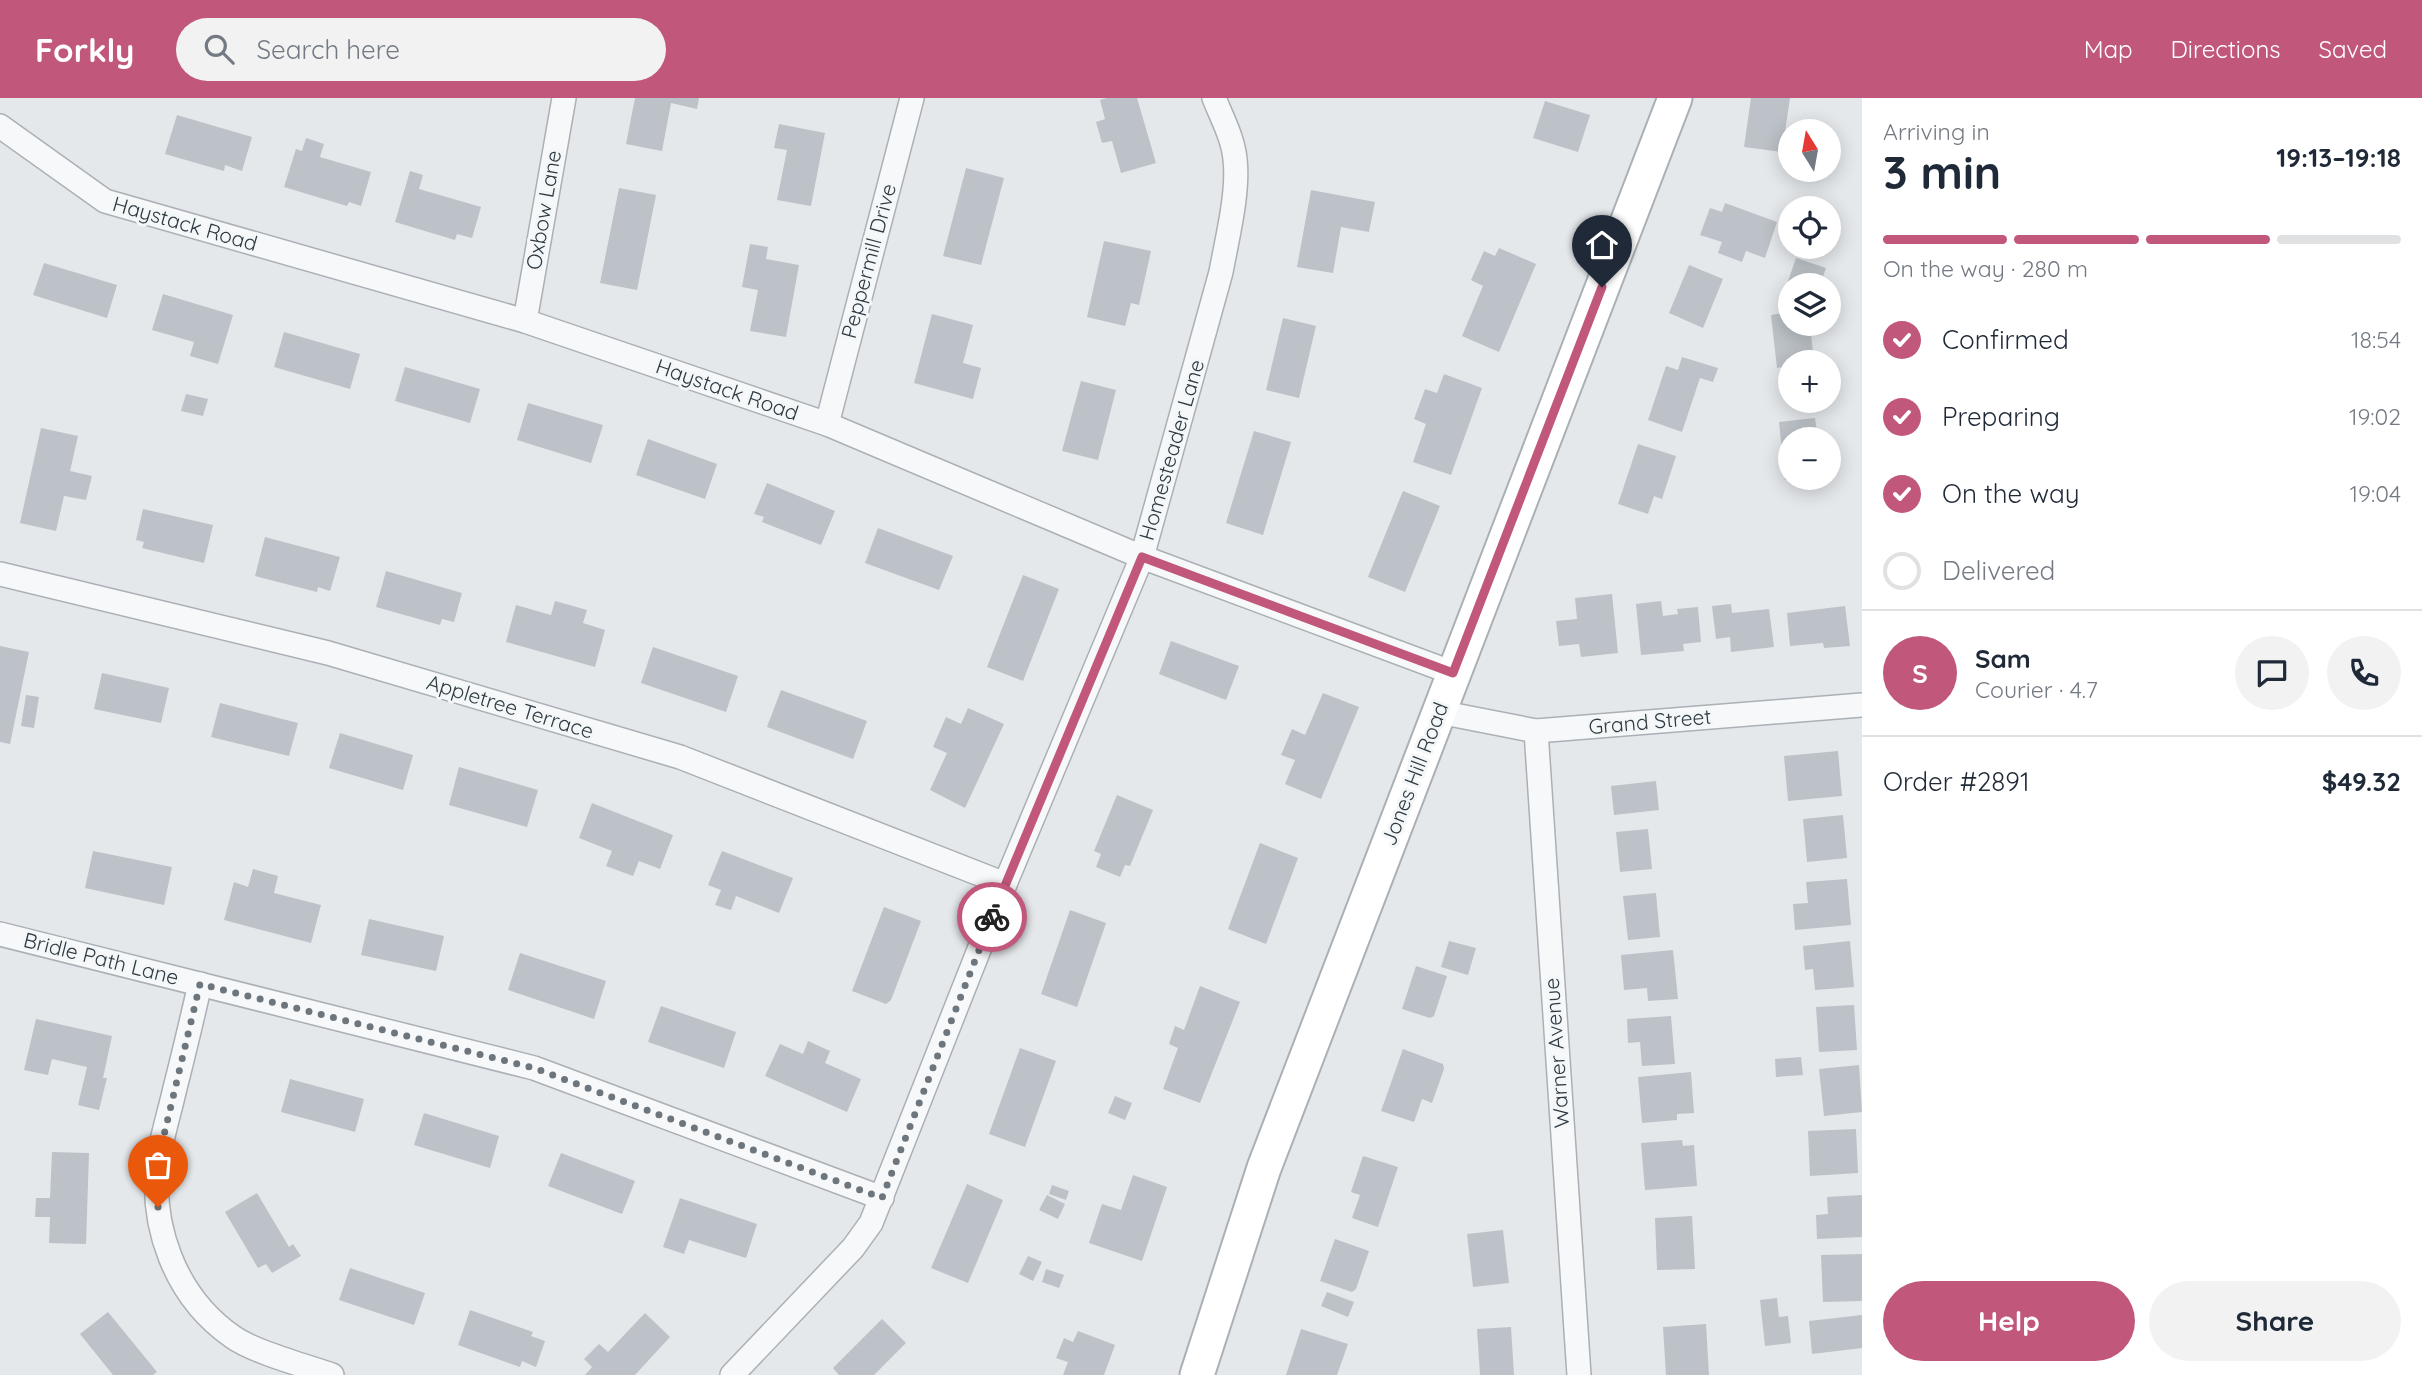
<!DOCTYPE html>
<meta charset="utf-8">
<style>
body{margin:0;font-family:Quicksand,sans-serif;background:#f2f2f3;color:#1f2937;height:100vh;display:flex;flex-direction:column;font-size:26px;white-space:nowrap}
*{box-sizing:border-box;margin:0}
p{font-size:23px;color:#747a83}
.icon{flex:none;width:38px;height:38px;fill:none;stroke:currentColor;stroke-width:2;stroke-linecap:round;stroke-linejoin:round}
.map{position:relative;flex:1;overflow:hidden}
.side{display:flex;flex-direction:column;background:#fff;width:560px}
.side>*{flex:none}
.needle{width:46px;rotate:349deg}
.fabs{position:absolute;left:1778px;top:21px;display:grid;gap:14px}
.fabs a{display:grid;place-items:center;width:63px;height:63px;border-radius:50%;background:#fff;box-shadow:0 4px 18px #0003;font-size:35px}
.pin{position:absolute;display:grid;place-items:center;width:60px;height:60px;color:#fff;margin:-72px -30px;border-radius:50% 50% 50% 0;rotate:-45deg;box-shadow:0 0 7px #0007}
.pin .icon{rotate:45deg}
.courier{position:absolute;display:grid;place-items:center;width:70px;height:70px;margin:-35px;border:5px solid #c1587b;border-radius:50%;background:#fff;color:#222;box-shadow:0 2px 9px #0007}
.headline em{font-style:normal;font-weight:700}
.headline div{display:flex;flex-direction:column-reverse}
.headline{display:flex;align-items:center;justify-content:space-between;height:119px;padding:0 21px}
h1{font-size:46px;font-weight:700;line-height:52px}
.bar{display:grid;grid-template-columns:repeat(4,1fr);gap:10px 7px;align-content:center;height:84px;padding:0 21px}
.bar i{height:9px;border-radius:5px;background:#e0e1e3}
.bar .current{background:#c1587b}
.bar p{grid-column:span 4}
.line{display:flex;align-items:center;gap:18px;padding:0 21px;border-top:2px solid #e0e1e3}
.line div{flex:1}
.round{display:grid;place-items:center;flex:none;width:74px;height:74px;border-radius:37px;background:#f2f2f3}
ol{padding:0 21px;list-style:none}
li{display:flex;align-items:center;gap:21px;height:77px}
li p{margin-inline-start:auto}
li .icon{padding:7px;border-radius:50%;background:#c1587b;color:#fff;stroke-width:4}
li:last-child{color:#747a83}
li i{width:38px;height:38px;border:4px solid #e0e1e3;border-radius:50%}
.primary-button{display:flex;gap:14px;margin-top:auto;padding:14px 21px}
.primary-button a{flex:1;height:80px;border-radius:42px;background:#c1587b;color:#fff;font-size:28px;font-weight:700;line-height:80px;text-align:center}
.primary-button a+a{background:#f2f2f3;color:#1f2937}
header{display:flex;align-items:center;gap:42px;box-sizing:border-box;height:98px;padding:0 35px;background:#c1587b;color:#fff}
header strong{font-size:33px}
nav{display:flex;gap:38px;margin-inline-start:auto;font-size:24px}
.search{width:490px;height:63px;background:#f2f2f3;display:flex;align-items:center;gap:18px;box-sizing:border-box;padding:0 24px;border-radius:38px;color:#747a83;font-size:26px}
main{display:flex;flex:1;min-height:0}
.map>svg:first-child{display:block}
.building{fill:#bcc2c7}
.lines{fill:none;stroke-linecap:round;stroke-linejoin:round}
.minor-casing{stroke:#aab0b5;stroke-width:26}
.secondary-casing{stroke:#aab0b5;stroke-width:37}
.minor{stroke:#f7f8f9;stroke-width:23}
.secondary{stroke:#fff;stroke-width:33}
.done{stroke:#6e767d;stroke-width:7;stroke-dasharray:0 12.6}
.route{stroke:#c1587b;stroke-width:9}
.labels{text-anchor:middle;stroke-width:6;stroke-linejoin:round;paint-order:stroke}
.street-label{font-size:21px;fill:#2e3942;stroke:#f4f7f8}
</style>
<header>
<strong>Forkly</strong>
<div class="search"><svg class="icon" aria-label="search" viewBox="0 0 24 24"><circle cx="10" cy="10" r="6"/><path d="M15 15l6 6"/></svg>Search here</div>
<nav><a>Map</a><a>Directions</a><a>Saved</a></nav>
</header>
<main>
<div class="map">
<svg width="1862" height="1277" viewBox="0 0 1862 1277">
<rect width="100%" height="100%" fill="#e5e8eb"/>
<!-- building -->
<g class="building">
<polygon points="635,0 699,0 697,11 671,5 662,53 626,46"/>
<polygon points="1107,0 1137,0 1156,65 1121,75 1112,43 1102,45 1096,24 1105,21 1100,2"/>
<polygon points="1751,0 1790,0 1782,54 1744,49"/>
<polygon points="1545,3 1590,17 1578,54 1533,40"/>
<polygon points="177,17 252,39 242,73 225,67 224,73 165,56"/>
<polygon points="779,26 825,35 811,108 777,102 787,52 774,50"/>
<polygon points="306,40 324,46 320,59 371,74 361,108 349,104 347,108 284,89 296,51 302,53"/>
<polygon points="966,70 1004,80 981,167 943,158"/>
<polygon points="410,73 423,77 419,91 481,109 472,140 457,136 455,142 395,124"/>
<polygon points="619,90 656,97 637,192 600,185"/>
<polygon points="1311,92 1375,104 1369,134 1341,129 1333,175 1297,169"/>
<polygon points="1725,105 1777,124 1765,160 1746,153 1742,164 1718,155 1722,144 1700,137 1710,110 1722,114"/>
<polygon points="1104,143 1151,153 1139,207 1131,205 1125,228 1087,219"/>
<polygon points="750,146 768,149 766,161 799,167 786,239 750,233 758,192 742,189"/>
<polygon points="1499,150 1536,166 1499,254 1462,238 1483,188 1471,182 1484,153 1495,158"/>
<polygon points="1796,160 1826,170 1820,187 1786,189"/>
<polygon points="44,165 117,187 107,220 33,197"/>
<polygon points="1689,167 1723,181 1703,230 1669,215"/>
<polygon points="163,196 233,217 218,266 190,258 194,244 152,232"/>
<polygon points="1790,214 1790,226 1810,226 1814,264 1790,264 1790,268 1777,270 1771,217"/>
<polygon points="932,216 973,227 963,265 981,270 973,301 914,285"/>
<polygon points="1283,220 1316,228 1299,300 1266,292"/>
<polygon points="284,234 360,256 350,291 274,269"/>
<polygon points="1682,259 1718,270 1713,284 1700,280 1682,334 1648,322 1666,268 1678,272"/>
<polygon points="405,269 480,291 470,325 395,303"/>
<polygon points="1444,276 1482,290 1451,377 1413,364 1426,326 1414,321 1425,291 1437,295"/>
<polygon points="1081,283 1116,292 1098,362 1062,353"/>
<polygon points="186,296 208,301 203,318 181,313"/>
<polygon points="528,305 603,327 591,365 517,342"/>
<polygon points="1815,320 1818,341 1790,341 1790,381 1785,382 1779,324"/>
<polygon points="41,330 78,338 70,373 92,378 86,402 64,398 56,433 20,425"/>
<polygon points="1254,333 1291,344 1263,437 1226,425"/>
<polygon points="648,341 717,366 705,401 636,377"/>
<polygon points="1638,346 1676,358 1662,401 1654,398 1648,416 1618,406"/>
<polygon points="767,385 835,413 821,447 762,424 764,419 754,416"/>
<polygon points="1403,393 1440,408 1405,494 1368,479"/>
<polygon points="143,411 213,427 204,465 142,450 144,444 136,442"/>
<polygon points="878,430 953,458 939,492 865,465"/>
<polygon points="265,439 340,459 330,493 318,489 317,494 255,478"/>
<polygon points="386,473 462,495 454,524 442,521 440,527 376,509"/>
<polygon points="1023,477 1059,491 1023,583 987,569"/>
<polygon points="1612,496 1618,555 1581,559 1579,546 1559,548 1556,523 1577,521 1575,500"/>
<polygon points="555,503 587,512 583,525 605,532 595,569 506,544 516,507 551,517"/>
<polygon points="1661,503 1663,518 1678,516 1677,511 1698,509 1701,544 1683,546 1684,553 1641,557 1636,506"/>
<polygon points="1731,506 1732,515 1769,511 1774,549 1731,554 1730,539 1716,541 1712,508"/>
<polygon points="1845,508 1850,548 1824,550 1823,545 1790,548 1787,515"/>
<polygon points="1171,543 1239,568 1226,602 1159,576"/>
<polygon points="0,548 29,554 10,646 0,644"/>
<polygon points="653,549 738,578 726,614 641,585"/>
<polygon points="102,575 169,590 161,625 94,611"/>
<polygon points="781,592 867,623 853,661 767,629"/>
<polygon points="1323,595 1359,609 1321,701 1285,686 1295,662 1281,657 1292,631 1305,637"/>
<polygon points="26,597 39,599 34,630 21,628"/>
<polygon points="220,605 298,625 289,658 211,639"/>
<polygon points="968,610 1004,626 965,710 930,692 947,655 933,649 946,619 961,626"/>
<polygon points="340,635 413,657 403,692 329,670"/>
<polygon points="1838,653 1842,698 1788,703 1784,658"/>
<polygon points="459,669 538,692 527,729 449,707"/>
<polygon points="1656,683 1659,712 1614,717 1611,688"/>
<polygon points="1117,697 1153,712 1130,768 1125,767 1120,779 1096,769 1101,756 1094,753"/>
<polygon points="592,705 673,737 660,771 639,763 633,778 606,768 612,753 579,740"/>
<polygon points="1843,717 1847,760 1807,764 1803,721"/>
<polygon points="1648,731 1652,771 1620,774 1616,734"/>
<polygon points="1260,745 1298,760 1266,846 1228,831"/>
<polygon points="93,753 172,769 164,807 85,790"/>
<polygon points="722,753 793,780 779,815 736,798 731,812 715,807 721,792 708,787"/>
<polygon points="253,771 278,778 274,795 321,807 311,845 224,822 234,784 248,789"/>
<polygon points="1847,781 1851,827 1795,832 1793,806 1808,805 1806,784"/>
<polygon points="1656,795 1660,839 1628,842 1623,798"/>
<polygon points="884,809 921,823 891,902 886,906 852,893"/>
<polygon points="1070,812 1106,825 1077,909 1041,896"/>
<polygon points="369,821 444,838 436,873 361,857"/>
<polygon points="1449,843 1476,850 1468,877 1441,869"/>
<polygon points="1850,843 1854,889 1815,892 1813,871 1805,872 1803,848"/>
<polygon points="1673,852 1678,901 1648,903 1647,890 1624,892 1621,857"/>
<polygon points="520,855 606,883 594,921 508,892"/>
<polygon points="1416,868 1447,878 1434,918 1430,920 1402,911"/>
<polygon points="1200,888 1240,904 1200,1005 1163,991 1178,950 1169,946 1175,928 1184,932"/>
<polygon points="1854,907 1857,952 1819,954 1816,909"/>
<polygon points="661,908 736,934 724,970 648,944"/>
<polygon points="1671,918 1675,966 1642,968 1640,944 1628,945 1627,921"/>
<polygon points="36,921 112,938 103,980 107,980 99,1012 78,1007 87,969 52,961 48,977 24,972"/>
<polygon points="808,943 830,953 825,965 861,981 847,1014 765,978 780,946 803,956"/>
<polygon points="1020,950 1056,963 1025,1049 989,1036"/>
<polygon points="1403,951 1443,966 1444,971 1432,1005 1422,1001 1414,1024 1381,1013"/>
<polygon points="1801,959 1803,977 1776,979 1775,961"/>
<polygon points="1859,967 1862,1014 1824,1018 1819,971"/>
<polygon points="1691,974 1694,1015 1677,1016 1677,1022 1642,1025 1638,979"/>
<polygon points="290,981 364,1001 355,1034 281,1014"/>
<polygon points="1115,998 1132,1005 1125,1022 1108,1015"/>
<polygon points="424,1015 499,1038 490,1070 414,1047"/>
<polygon points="1856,1031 1858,1075 1810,1078 1808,1033"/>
<polygon points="1682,1042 1683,1048 1694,1047 1697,1088 1645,1092 1641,1045"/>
<polygon points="52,1054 89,1055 86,1146 49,1145 50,1119 35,1119 36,1100 50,1100"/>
<polygon points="561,1055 635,1083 622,1116 548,1088"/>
<polygon points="1363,1058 1398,1069 1378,1129 1352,1120 1360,1097 1351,1094"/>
<polygon points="1133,1077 1167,1089 1142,1163 1089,1145 1102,1106 1121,1112"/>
<polygon points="967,1086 1003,1102 968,1185 931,1170"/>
<polygon points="1052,1087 1069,1093 1066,1102 1049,1096"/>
<polygon points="257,1095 289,1149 293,1146 301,1158 272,1175 266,1166 258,1170 225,1114"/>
<polygon points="1047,1097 1065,1106 1058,1121 1039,1112"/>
<polygon points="1862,1097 1862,1139 1817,1141 1816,1117 1828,1116 1827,1099"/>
<polygon points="680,1100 757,1126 746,1160 689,1142 684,1156 663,1149"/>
<polygon points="1692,1118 1695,1171 1657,1172 1655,1120"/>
<polygon points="1503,1132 1509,1185 1473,1189 1467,1136"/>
<polygon points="1335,1141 1369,1153 1356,1191 1352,1194 1320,1183"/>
<polygon points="1862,1156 1862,1203 1823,1204 1821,1157"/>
<polygon points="1028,1158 1042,1164 1033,1183 1019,1176"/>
<polygon points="350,1170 425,1195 414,1227 339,1202"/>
<polygon points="1046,1171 1064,1177 1059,1190 1042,1184"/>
<polygon points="1327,1194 1354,1204 1348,1219 1321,1208"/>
<polygon points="1777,1200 1779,1219 1788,1218 1791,1245 1765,1248 1760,1202"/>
<polygon points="470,1212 533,1234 531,1238 545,1243 536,1269 522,1263 520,1269 458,1247"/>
<polygon points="108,1214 157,1274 153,1277 113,1277 80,1236"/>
<polygon points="645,1215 670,1239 635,1277 585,1277 592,1269 584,1261 599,1246 608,1254"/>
<polygon points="1862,1217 1862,1250 1812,1256 1809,1223"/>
<polygon points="882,1221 906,1245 874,1277 839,1277 833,1270"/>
<polygon points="1706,1226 1709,1277 1666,1277 1663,1229"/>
<polygon points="1511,1229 1514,1277 1480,1277 1477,1231"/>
<polygon points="1301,1231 1348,1246 1337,1277 1286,1277"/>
<polygon points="1078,1233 1115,1247 1104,1277 1063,1277 1068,1264 1056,1260 1064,1240 1073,1244"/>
</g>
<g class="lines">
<!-- minor casing -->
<g class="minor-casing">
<g id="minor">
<polyline points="0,28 105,103 525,223 827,326 1142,459 1453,575"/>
<polyline points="525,223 564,0"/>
<polyline points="827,326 912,0"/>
<polyline points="0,476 328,555 680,659 1005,786"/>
<polyline points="1439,614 1536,633 1862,607"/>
<polyline points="1536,633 1579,1277"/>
<polyline points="0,836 534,970 882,1100"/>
<path d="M200,886C192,921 184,955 175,990C170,1012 163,1035 159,1057C148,1126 175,1199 233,1239C254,1254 306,1268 332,1277"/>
<path d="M732,1277L853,1150L871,1125L1005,786L1142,459L1221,174C1227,141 1239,94 1235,61C1233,40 1222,20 1214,0"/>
</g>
</g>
<!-- secondary casing -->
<g class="secondary-casing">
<polyline id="secondary" points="1197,1277 1264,1070 1675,0"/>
</g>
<!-- minor -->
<use href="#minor" class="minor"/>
<!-- secondary -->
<use href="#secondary" class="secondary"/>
</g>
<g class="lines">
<!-- done -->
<polyline class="done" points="158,1109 159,1058 200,886 534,970 882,1100 992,819"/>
<!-- route -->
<polyline class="route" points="992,819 1142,459 1453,575 1602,189"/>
</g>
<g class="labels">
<!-- street labels -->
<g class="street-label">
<text transform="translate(544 112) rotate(-80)" y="7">Oxbow Lane</text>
<text transform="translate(185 126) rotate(16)" y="7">Haystack Road</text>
<text transform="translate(869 163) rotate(-75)" y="7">Peppermill Drive</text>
<text transform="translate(727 292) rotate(19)" y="7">Haystack Road</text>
<text transform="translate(1172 352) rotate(-74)" y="7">Homesteader Lane</text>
<text transform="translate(510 609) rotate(17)" y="7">Appletree Terrace</text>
<text transform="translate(1650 624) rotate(-5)" y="7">Grand Street</text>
<text transform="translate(1415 676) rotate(-69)" y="7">Jones Hill Road</text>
<text transform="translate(101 861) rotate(14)" y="7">Bridle Path Lane</text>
<text transform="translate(1557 955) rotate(-94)" y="7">Warner Avenue</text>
</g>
</g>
</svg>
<div class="fabs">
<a><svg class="needle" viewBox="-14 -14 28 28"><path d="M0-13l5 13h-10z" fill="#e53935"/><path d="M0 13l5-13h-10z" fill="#747a83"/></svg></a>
<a><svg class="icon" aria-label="locate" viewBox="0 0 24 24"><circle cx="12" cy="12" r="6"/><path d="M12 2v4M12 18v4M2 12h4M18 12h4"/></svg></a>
<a><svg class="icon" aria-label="layers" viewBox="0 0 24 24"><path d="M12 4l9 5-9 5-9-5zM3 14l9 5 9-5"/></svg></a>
<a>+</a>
<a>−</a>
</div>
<div class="pin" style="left:158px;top:1109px;background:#ea580c"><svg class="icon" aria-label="bag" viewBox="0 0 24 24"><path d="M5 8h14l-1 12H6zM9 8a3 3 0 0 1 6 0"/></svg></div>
<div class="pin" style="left:1602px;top:189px;background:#1f2937"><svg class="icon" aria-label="home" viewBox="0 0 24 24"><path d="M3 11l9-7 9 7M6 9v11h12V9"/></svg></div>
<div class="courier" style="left:992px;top:819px"><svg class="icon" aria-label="bike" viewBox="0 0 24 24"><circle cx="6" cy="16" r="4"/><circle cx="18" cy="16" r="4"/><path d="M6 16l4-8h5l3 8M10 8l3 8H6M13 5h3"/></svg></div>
</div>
<section class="side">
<div class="headline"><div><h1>3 min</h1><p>Arriving in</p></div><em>19:13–19:18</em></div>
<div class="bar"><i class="current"></i><i class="current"></i><i class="current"></i><i></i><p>On the way · 280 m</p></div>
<ol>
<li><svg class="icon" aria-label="check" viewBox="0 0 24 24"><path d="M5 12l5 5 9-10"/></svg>Confirmed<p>18:54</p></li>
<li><svg class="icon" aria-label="check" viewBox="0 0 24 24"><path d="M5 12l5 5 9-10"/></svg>Preparing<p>19:02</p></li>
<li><svg class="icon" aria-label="check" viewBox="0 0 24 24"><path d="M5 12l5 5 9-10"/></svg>On the way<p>19:04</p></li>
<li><i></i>Delivered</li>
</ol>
<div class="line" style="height:126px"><b class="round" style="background:#c1587b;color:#fff">S</b><div><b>Sam</b><p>Courier · 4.7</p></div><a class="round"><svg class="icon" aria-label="chat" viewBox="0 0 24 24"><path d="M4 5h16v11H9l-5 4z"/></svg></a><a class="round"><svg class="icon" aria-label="phone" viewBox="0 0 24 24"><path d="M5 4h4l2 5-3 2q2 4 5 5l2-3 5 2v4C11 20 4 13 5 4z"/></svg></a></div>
<div class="line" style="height:91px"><div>Order #2891</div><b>$49.32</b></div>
<div class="primary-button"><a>Help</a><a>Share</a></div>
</section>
</main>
